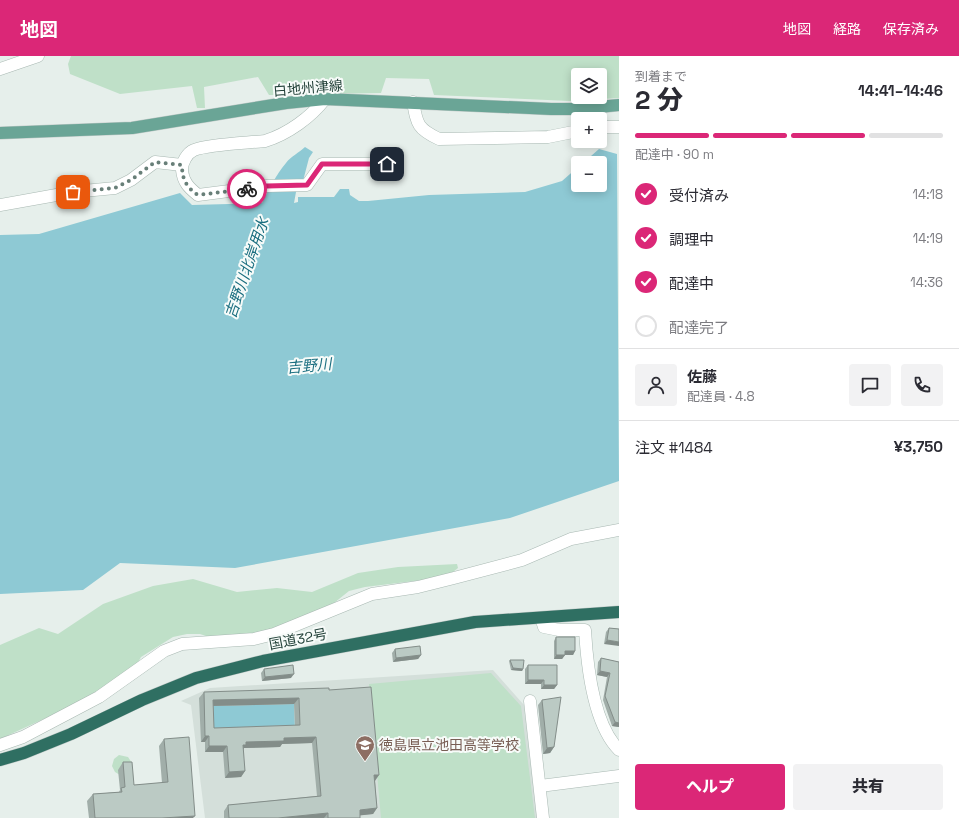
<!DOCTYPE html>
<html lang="ja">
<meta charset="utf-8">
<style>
body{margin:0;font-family:"Space Grotesk","Noto Sans JP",sans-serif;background:#f2f2f3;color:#2b2b33;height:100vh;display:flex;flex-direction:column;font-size:15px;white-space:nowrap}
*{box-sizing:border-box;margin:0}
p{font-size:13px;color:#7c7c81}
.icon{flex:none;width:22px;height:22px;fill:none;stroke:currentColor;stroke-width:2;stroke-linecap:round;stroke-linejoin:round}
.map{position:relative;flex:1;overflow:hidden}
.sheet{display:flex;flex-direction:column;background:#fff;width:340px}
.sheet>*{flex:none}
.buttons{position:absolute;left:571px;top:12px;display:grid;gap:8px}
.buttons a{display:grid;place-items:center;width:36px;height:36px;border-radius:4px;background:#fff;box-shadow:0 2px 10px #0003;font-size:20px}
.pin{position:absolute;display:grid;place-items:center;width:34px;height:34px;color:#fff;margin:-17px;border-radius:8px;box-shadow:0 2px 6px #0006}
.courier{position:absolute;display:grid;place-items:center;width:40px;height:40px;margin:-20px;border:3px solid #db2777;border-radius:50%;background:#fff;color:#222;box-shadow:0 1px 5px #0007}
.head em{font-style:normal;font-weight:800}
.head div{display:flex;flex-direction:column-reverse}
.head{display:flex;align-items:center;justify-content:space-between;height:68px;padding:0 16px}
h1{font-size:26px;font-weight:800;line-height:30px}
.bar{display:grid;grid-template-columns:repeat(4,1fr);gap:6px 4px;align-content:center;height:48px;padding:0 16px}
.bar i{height:5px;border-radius:3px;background:#e1e1e2}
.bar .active{background:#db2777}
.bar p{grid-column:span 4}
.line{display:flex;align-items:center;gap:10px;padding:0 16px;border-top:1px solid #e1e1e2}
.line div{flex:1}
.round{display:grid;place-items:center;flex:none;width:42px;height:42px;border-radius:4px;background:#f2f2f3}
ol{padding:0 16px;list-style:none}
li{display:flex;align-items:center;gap:12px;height:44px}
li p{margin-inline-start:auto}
li .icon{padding:4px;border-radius:50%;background:#db2777;color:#fff;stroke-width:4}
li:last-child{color:#7c7c81}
li i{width:22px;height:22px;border:2px solid #e1e1e2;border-radius:50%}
.action{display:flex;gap:8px;margin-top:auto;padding:8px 16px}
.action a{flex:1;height:46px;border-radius:4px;background:#db2777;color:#fff;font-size:16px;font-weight:800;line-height:46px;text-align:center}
.action a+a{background:#f2f2f3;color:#2b2b33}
header{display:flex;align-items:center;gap:24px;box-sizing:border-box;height:56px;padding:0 20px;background:#db2777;color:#fff}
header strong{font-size:19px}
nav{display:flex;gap:22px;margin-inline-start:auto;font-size:14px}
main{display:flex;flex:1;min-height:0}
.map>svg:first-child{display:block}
.built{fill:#d4dfda}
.green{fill:#bfe0c8;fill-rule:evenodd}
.water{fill:#8ec9d4}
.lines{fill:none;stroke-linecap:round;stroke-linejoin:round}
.minor-casing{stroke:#a8b8b2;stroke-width:13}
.major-casing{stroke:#c2cac8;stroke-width:13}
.highway-casing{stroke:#c2cac8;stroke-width:13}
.minor{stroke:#fff;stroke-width:12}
.major{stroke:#6aa596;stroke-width:12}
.highway{stroke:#2f6f62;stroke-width:12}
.wall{fill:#a1aea9;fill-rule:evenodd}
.shaded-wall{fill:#838d89}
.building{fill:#bbcac4;stroke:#838d89;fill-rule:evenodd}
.done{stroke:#687f78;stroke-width:4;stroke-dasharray:0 7.2}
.route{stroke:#db2777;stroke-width:5}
.labels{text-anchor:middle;stroke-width:4;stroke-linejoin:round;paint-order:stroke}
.street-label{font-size:14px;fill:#24423a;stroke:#f7fbf9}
.education-label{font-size:14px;fill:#785e54;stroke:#f7fbf9;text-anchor:start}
.water-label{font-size:15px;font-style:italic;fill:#1c6f80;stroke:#f7fbf9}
</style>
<header>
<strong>地図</strong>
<nav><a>地図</a><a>経路</a><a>保存済み</a></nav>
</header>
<main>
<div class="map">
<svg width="619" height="762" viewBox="0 0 619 762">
<rect width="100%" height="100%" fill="#e6efeb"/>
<!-- built -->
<polygon class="built" points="493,614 524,649 537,762 205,762 191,649 181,645 210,632"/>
<!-- green -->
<g class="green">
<path d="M71,0H619V42L570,45L434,39L429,23L386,22L381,37L269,39L258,21L204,31L205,52H197L192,30L120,38L70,18L68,8ZM578,19H600V41H578Z"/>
<polygon points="457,508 458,512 453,516 431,523 365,531 349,535 334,547 277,571 245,580 206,580 200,578 187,578 173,581 141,601 136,610 94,640 0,683 0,589 39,572 58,578 103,548 153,530 193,523 237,536 277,532 312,536 358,517 398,511"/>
<polygon points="491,617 521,650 535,762 381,762 369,628"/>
<polygon points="119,699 128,701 132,707 120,719 115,716 112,710 114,703"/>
</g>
<!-- water -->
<g class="water">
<path d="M305,91L313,96L309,102L303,125H298L294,147L298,146V141H334L340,133H349L350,139L359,145H368L429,139L525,136L562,125L578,111V129H600V107H583L599,93L617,98L619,425L510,462L235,512L120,507L83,534L0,538V179L39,178L180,137L192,149L262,147C269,133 276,119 286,107C291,100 299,97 305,91Z"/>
<polygon points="294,648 295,675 210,678 209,650"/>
</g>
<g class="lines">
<!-- minor casing -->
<g class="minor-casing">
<g id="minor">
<polyline points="0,13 38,0"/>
<path d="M325,43C311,61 288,78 265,85C247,87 210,88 194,94C187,97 182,106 182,114C183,126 189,132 198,139L267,130L307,129L322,108H387"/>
<path d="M413,46C417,69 418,73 439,83L548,81L578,75"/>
<polyline points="600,71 619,71"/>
<polyline points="0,149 73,136 115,132 131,124 155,106 182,109"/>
<path d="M541,562L544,571L559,574H585C587,609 593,668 619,694"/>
<polyline points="530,645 543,762"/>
<polyline points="0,689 23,681 99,641 164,595 182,588 254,583 274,578 372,538 418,531 454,522 522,504 571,483 619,474"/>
<polyline points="540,730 619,720"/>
</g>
</g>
<!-- major casing -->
<g class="major-casing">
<polyline id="major" points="0,77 132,72 286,47 325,43 551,53 579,53 619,49"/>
</g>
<!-- highway casing -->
<g class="highway-casing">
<polyline id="highway" points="0,704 24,697 71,678 142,644 196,622 263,605 475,566 619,556"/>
</g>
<!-- minor -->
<use href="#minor" class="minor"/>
<!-- major -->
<use href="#major" class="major"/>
<!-- highway -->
<use href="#highway" class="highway"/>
</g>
<!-- wall -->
<g class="wall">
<polygon points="609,572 619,573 604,588 606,576"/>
<polygon points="556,581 575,595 573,599 565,599 562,603 554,603 554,585"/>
<polygon points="395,593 421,599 418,603 393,606 392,597"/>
<polygon points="601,602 619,606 619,671 612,670 603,644 607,621 597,619 598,606"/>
<polygon points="510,604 523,613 522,615 511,614 509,605"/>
<polygon points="528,609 557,629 554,633 541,633 541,628 525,628 525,613"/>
<polygon points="264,613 291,622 262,625 261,617"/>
<path d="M329,634L375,725L377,752L373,758L360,759V762H224V755L228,749L317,740L312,687L282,688L280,691L244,692L243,693L245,715L241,721L225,722L223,696H205V686H201L199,642L204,636ZM294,648L295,670L214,672L213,650Z"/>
<polygon points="542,644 554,691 550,697 543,698 538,649"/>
<polygon points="164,683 193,762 89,762 87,745 93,738 119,736 120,734 118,714 123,706 134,729 162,727 159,690"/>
</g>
<!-- shaded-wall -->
<g class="shaded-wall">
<polygon points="607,584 619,586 619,590 604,588"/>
<polygon points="565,595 575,595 573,599 562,599"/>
<polygon points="421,599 418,603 393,606 396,602"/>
<polygon points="556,599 565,599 562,603 554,603"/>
<polygon points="513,612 523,613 522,615 511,614"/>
<polygon points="600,615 610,617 607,621 597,619"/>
<polygon points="294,618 291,622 262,625 265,621"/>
<polygon points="528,624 544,624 541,628 525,628"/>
<polygon points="544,629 557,629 554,633 541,633"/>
<polygon points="299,642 294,648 209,650 213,644"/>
<polygon points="615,666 619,667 619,671 612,670"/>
<polygon points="205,680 209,680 205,686 201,686"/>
<polygon points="316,681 312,687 282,688 280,691 244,692 242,695 238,695 246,686 284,682"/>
<polygon points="209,690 227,690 223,696 205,696"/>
<polygon points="554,691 550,697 543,698 547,692"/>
<polygon points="245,715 241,721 225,722 229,716"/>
<polygon points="374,719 379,719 375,725 370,725"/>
<polygon points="377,752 373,758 355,760 360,754"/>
<polygon points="328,757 324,762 278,762"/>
<polygon points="195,760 193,762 162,762"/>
</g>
<!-- building -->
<g class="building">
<polygon points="609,572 619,573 619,586 607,584"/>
<polygon points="556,581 575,581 575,595 565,595 565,599 556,599"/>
<polygon points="420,590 421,599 396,602 395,593"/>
<polygon points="601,602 619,606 619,667 615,666 605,640 610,617 600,615"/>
<polygon points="510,604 524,604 523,613 513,612"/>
<polygon points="293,609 294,618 265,621 264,613"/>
<polygon points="528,609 557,609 557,629 544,629 544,624 528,624"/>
<path d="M371,631L379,719H374L377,752L360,754V762H328V757L278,762H229L228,749L321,740L316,681L284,682V685L246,686V689H243L245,715L229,716L227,690H209V680H205L204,636L329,632V634ZM299,642L300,669L214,672L213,644Z"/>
<polygon points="561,641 554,691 547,692 542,644"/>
<polygon points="189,681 195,760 162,762 95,762 93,738 122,736 121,732 125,731 123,706 132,706 134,729 168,726 164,683"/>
</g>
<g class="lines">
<!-- done -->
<path class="done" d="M73,136L115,132L131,124L155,106L182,109C182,123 186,131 198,139L247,133"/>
<!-- route -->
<polyline class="route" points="247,133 267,130 307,129 322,108 387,108"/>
</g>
<!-- icons -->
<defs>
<g id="school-pin" transform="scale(1)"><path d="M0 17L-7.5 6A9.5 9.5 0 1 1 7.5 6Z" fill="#8d6e63" stroke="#f7fbf9"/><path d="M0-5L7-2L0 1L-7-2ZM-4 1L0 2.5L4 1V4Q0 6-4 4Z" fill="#fff"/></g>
</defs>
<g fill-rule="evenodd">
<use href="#school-pin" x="365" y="689"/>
</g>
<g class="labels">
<!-- street labels -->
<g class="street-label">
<text transform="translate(308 32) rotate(-5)" y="5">白地州津線</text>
<text transform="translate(298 583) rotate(-11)" y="5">国道32号</text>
</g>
<!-- education labels -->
<g class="education-label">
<text x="379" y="694">徳島県立池田高等学校</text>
</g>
<!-- water labels -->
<g class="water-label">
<text transform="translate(247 212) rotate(-71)" y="5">吉野川北岸用水</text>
<text transform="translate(309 310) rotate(-5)" y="5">吉野川</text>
</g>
</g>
</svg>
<div class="buttons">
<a><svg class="icon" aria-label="layers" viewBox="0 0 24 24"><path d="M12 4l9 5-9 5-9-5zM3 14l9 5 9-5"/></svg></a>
<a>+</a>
<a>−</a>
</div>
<div class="pin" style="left:73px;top:136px;background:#ea580c"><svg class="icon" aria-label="bag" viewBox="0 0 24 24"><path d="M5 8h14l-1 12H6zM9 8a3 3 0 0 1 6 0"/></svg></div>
<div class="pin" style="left:387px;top:108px;background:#1f2937"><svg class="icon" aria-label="home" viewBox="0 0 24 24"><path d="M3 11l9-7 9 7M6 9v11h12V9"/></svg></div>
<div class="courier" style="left:247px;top:133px"><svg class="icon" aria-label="bike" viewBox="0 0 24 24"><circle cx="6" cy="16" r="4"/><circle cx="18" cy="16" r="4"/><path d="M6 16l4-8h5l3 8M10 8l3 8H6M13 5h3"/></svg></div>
</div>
<section class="sheet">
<div class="head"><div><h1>2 分</h1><p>到着まで</p></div><em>14:41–14:46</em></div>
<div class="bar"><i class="active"></i><i class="active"></i><i class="active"></i><i></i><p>配達中 · 90 m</p></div>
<ol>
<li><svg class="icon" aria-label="check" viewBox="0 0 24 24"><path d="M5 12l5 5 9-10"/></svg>受付済み<p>14:18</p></li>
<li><svg class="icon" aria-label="check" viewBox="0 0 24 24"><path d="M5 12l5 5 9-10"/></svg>調理中<p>14:19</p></li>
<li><svg class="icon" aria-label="check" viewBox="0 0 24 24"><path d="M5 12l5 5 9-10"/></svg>配達中<p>14:36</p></li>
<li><i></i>配達完了</li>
</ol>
<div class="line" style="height:72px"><a class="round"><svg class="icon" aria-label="person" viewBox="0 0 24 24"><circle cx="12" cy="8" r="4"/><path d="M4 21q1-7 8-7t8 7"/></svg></a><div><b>佐藤</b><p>配達員 · 4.8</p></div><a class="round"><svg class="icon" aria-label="chat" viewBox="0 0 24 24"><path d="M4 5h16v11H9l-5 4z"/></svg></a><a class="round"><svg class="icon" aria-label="phone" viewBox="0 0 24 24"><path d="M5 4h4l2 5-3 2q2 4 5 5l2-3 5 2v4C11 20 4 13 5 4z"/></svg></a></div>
<div class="line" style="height:52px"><div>注文 #1484</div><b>¥3,750</b></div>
<div class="action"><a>ヘルプ</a><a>共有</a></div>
</section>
</main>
